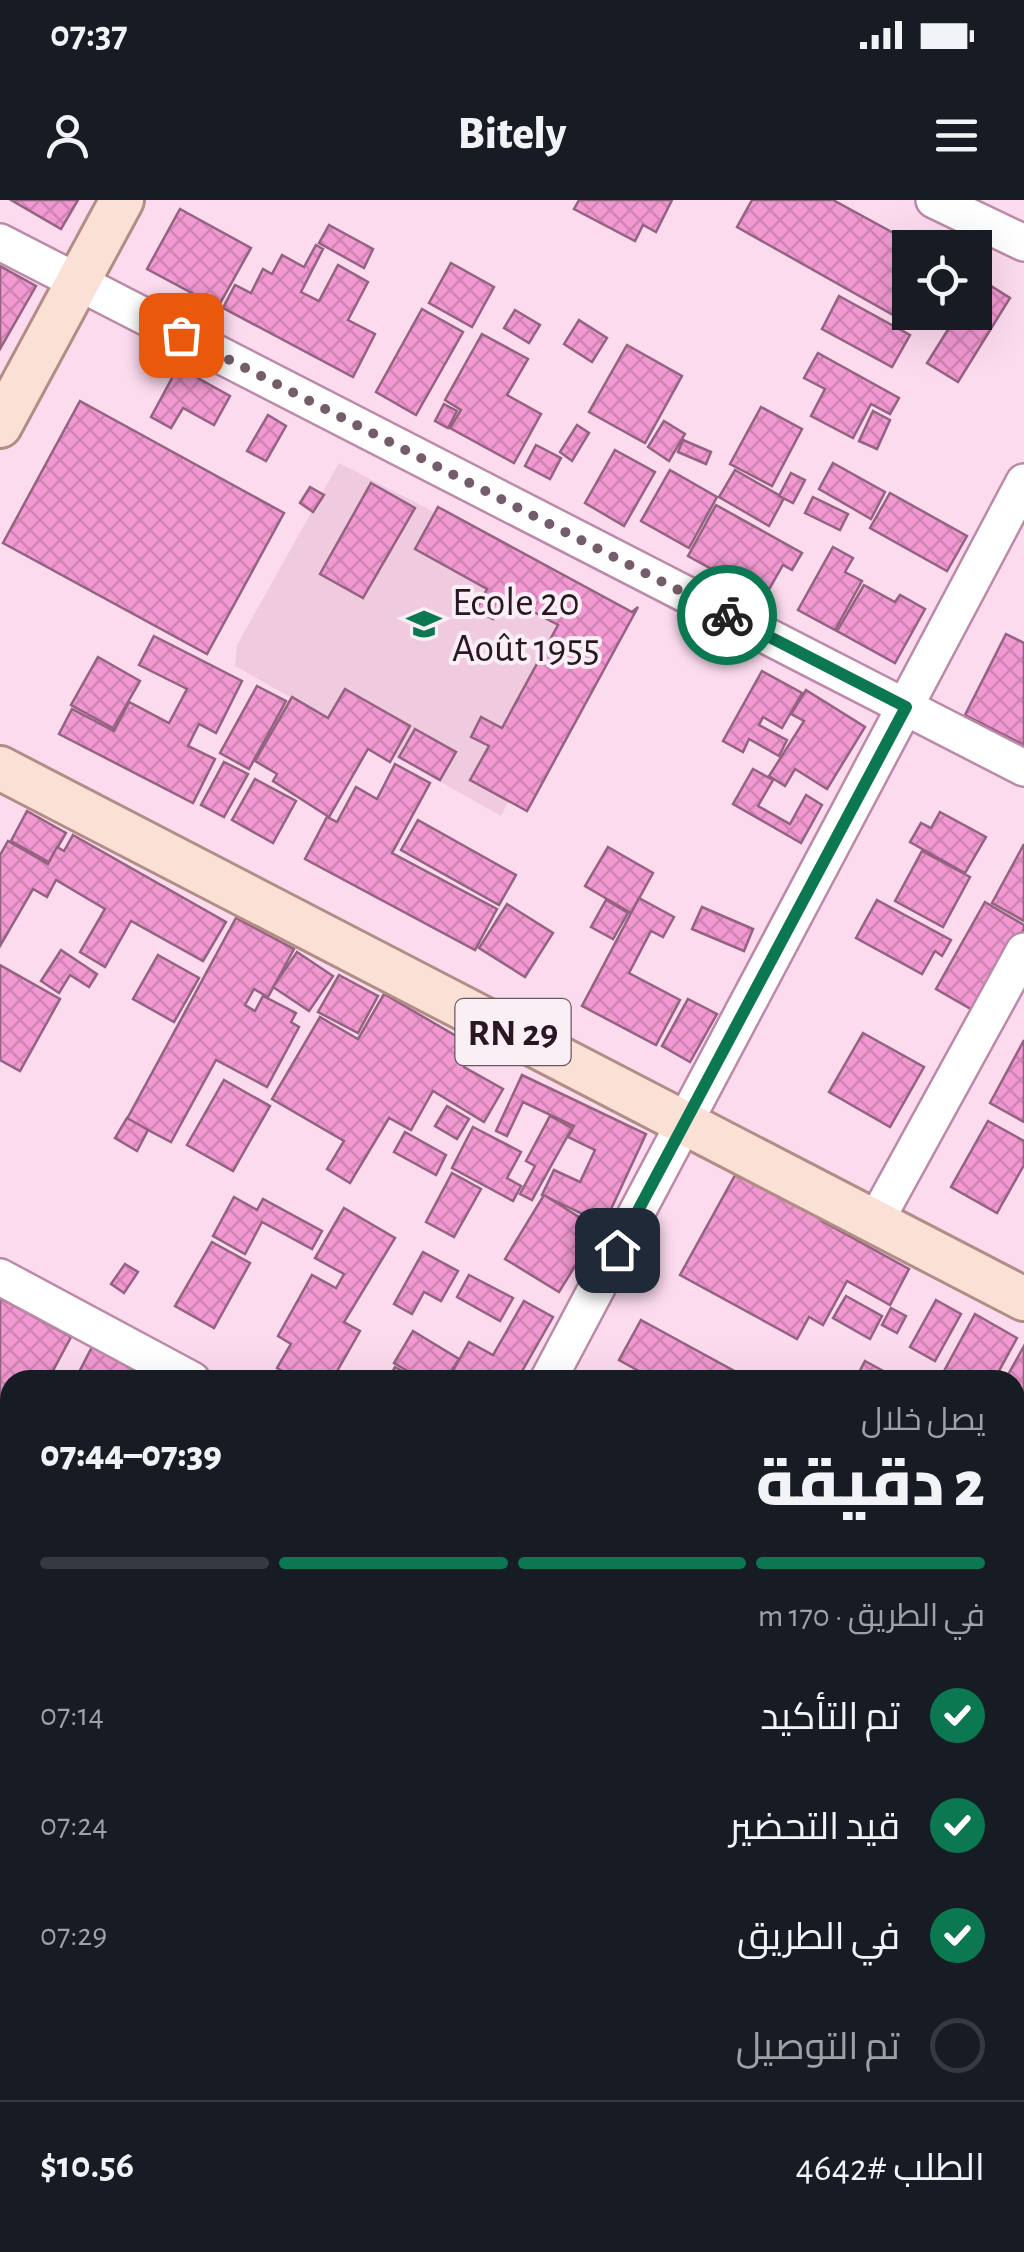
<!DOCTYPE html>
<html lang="ar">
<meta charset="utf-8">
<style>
body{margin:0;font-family:"Alegreya Sans",Cairo,sans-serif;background:#242831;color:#f1f3f6;direction:rtl;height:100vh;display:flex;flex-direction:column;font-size:38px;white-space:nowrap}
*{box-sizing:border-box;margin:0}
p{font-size:32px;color:#9ea1a6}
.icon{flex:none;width:55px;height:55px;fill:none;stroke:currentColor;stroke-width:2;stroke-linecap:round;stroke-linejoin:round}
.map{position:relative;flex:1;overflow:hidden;direction:ltr}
.side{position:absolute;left:0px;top:1170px;width:1025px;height:882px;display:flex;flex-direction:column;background:#171b24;border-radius:30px 30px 0 0;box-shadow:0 10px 40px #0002;direction:rtl}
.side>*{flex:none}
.tools{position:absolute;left:892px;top:30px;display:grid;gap:20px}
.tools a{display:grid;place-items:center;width:100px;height:100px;border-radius:0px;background:#171b24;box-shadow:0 10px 40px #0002;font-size:50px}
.pin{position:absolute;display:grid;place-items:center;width:85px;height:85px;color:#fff;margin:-42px;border-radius:20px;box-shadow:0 5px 15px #0006}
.courier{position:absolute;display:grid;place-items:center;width:100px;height:100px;margin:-50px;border:8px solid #0c7851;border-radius:50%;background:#fff;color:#222;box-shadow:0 2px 12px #0007}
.overview em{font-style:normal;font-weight:800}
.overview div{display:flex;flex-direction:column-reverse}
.overview{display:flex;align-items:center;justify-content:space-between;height:170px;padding:0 40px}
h1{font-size:65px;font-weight:800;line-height:75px}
.bar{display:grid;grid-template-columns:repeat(4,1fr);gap:15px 10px;align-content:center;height:120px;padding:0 40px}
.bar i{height:12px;border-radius:8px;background:#363941}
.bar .active{background:#0c7851}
.bar p{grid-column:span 4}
.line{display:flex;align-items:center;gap:25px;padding:0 40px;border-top:2px solid #363941}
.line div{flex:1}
ol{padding:0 40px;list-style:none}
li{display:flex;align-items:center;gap:30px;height:110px}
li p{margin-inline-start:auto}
li .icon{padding:10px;border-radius:50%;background:#0c7851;color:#fff;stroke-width:4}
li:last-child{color:#9ea1a6}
li i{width:55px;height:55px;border:5px solid #363941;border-radius:50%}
.status{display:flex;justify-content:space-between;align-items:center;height:70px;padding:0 50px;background:#171b24;direction:ltr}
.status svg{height:28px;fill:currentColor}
header{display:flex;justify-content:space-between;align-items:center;height:130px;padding:0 40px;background:#171b24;font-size:45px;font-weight:800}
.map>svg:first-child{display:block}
.built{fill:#f0cbe0}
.building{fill:url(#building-cross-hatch);stroke:#946381;stroke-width:2.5}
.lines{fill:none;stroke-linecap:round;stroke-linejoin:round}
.minor-casing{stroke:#bd89a9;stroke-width:40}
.major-casing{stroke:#b18d86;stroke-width:48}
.minor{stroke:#fff;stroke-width:35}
.major{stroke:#fbe0d6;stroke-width:42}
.done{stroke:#745c6a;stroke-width:10;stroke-dasharray:0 18}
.route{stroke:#0c7851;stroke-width:12}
.labels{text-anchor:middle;stroke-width:8;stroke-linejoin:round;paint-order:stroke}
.shield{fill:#fbeff6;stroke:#695862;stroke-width:2.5}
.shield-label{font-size:38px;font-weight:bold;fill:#2a1723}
.poi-label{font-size:40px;fill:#2a1723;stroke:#fbeff6;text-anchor:start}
</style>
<div class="status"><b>07:37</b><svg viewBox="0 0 49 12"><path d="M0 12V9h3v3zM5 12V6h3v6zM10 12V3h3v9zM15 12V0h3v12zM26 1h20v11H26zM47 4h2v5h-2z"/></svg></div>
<header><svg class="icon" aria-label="menu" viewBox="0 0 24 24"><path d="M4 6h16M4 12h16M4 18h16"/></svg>Bitely<svg class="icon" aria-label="person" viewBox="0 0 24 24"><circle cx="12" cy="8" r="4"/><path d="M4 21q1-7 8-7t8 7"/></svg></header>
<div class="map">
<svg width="1024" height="2052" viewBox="0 0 1024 2052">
<defs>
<pattern id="building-cross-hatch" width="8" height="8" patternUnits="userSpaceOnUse" patternTransform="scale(2.5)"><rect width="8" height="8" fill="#f299d2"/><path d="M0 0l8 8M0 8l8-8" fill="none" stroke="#d083b4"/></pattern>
</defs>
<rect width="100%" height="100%" fill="#fddbef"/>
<!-- built -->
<g class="built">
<polygon points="339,263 609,402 501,616 235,466 237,445"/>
<polygon points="242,2042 742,2042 764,2052 238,2052"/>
</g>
<!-- building -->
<g class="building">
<polygon points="11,0 78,0 61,29"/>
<polygon points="579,0 672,0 656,32 643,25 635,41 574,9"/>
<polygon points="752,0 833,0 921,48 910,48 910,90 895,116 737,27"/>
<polygon points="180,9 251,48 218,107 147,69"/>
<polygon points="329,25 373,49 364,68 319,43"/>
<polygon points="316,45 323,49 301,92 319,101 338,65 368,82 348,120 375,134 353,177 223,108 235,85 251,93 263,69 272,74 282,55 304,67"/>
<polygon points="451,63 494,87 472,127 429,103"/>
<polygon points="0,66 36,86 0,149"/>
<polygon points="980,79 1010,98 958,182 927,163 959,112 975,112 975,86"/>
<polygon points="839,96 910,135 892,167 822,129"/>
<polygon points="422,109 463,132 416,215 376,192"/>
<polygon points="515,110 540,125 529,143 504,128"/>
<polygon points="579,120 607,138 592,162 564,144"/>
<polygon points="482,134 528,159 507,195 541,214 514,263 450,228 461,210 445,200"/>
<polygon points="627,145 682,176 645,243 589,212"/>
<polygon points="818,153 899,198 890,214 871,204 853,238 811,216 825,189 804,178"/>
<polygon points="178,167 230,196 214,225 183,208 171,228 151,217"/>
<polygon points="80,201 284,313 207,454 3,343"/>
<polygon points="444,204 457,211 448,228 435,221"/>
<polygon points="761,207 802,229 772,286 730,264"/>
<polygon points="873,211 890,220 877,249 859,241"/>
<polygon points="268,215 286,226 266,261 247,251"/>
<polygon points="664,221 685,234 669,261 648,247"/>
<polygon points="577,225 589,233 572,261 560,252"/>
<polygon points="683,240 711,252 706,264 678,252"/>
<polygon points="536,245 561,258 550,279 525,266"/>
<polygon points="615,250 655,272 624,326 585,303"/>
<polygon points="833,263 885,292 871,319 819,289"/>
<polygon points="670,270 717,297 689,348 641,321"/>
<polygon points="735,270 784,298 769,326 719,297"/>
<polygon points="791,273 805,280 793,303 779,296"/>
<polygon points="371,283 415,308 363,398 320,374"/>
<polygon points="310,287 324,295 313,312 300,303"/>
<polygon points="890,293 967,336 947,371 870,328"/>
<polygon points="813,297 848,314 840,330 805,313"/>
<polygon points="716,305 802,353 792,370 783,365 764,398 688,356"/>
<polygon points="438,307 632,412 638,407 527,611 470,580 489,546 471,537 481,517 502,528 558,425 506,397 493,419 476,410 487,389 415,349"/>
<polygon points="833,347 853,358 845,372 862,381 835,430 798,410"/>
<polygon points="864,385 895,402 900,395 925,409 895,463 837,431"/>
<polygon points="1006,434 1024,443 1024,545 965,515"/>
<polygon points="154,436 242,481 216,533 199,524 188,546 215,559 193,603 59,534 72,509 114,531 129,502 169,523 187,489 139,465"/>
<polygon points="98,457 140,481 113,528 71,505"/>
<polygon points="762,471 802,493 782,528 763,517 759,525 787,540 779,556 749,539 743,552 723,541"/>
<polygon points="257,486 286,501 249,569 220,553"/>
<polygon points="345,489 410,526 390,562 368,549 329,617 273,581 277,574 255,561 292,497 328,518"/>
<polygon points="806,490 865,527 827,589 795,569 785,586 769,576 804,521 791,514"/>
<polygon points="415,529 456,552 440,580 399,557"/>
<polygon points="224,562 248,574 224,617 201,605"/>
<polygon points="395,564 430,583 392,653 497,709 475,750 305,659 327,617 337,622 356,587 377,599"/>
<polygon points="753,569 773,580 758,606 790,624 806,595 822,605 801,643 733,604"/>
<polygon points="255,579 296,601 273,643 232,620"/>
<polygon points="27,611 66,633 49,662 11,641"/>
<polygon points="940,612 986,637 965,673 910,642 921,623 931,628"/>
<polygon points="418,620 516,675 499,705 401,650"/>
<polygon points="73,635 226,722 203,761 131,721 105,767 80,752 105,709 56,680 47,697 33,689 0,746 0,655 8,641 48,664 57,647 64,651"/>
<polygon points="1024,644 1024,721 992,703"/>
<polygon points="608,647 653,673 631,713 585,686"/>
<polygon points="922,651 970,677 943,727 895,701"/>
<polygon points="639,698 674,717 663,737 651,731 629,773 680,800 656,845 582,806"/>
<polygon points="606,700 628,713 613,739 591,727"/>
<polygon points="877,700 951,740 942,756 935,751 922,774 856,738"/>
<polygon points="985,702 1024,725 1024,729 976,812 936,789"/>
<polygon points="507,704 553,733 525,777 479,748"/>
<polygon points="702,707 753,729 744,751 692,729"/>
<polygon points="236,718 294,749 268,797 254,789 245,805 255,811 263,796 296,813 291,822 299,827 267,887 216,860 171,942 127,919"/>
<polygon points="61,750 97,774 89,787 70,775 59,793 41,781"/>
<polygon points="297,752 333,776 309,811 273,787"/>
<polygon points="158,755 199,778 174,822 133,799"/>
<polygon points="0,765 60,799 20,871 0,860"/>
<polygon points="339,775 378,796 358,833 318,812"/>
<polygon points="384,794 475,847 464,867 503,889 484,922 433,891 411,930 389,918 350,983 327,969 344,941 272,899 320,817 358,839"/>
<polygon points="688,799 717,814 690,862 662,846"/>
<polygon points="863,833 924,867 890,927 829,892"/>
<polygon points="1024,840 1024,922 990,903"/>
<polygon points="522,875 646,934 604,1024 542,995 554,970 580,982 595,950 568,937 574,926 523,902 507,936 496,931"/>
<polygon points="224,880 270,906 233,971 187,945"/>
<polygon points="447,906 469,919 457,939 435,926"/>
<polygon points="550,916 572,928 532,1000 520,994 535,966 526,961"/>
<polygon points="127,918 148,930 137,951 115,938"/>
<polygon points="988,921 1024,941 1024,965 997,1013 951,987"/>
<polygon points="473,927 521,952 507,978 521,986 513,1001 452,968"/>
<polygon points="405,932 446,955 436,975 394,952"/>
<polygon points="739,968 825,1015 822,1021 909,1069 890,1105 847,1081 823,1125 809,1117 797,1139 680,1075"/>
<polygon points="452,973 481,989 454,1037 426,1022"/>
<polygon points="544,995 598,1029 559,1092 505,1059"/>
<polygon points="234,997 257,1010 263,999 322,1031 312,1049 262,1022 245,1054 213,1036"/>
<polygon points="344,1008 395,1038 344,1122 360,1131 332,1180 298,1180 277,1168 291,1144 278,1136 312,1075 336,1088 344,1074 315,1058"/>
<polygon points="212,1042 250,1063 214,1128 175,1106"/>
<polygon points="423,1052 458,1071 441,1101 424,1092 412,1114 394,1104"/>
<polygon points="125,1064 138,1072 124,1093 111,1084"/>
<polygon points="469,1075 513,1098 500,1121 457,1097"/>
<polygon points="846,1096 882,1116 870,1139 833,1118"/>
<polygon points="0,1098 71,1137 48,1180 10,1180 10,1204 0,1199"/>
<polygon points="936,1100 961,1114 935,1161 910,1147"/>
<polygon points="524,1101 553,1117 517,1180 457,1180 450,1176 469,1142 493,1155"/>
<polygon points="891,1108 906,1116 897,1133 882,1125"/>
<polygon points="975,1114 1017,1138 994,1180 960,1180 944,1171"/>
<polygon points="641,1120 751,1180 655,1180 619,1160"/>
<polygon points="413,1131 459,1159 446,1180 423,1180 394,1163"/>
<polygon points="93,1145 158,1180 75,1180"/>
<polygon points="1024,1146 1024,1196 1015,1211 1015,1180 1005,1180"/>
<polygon points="865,1161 900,1180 855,1180"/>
<polygon points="395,1167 419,1180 388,1180"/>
<polygon points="0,1207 10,1212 10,1253 2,1267 10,1271 0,1289"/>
<polygon points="1024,1244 1024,1292 1015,1295 1015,1247"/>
<polygon points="0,1382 10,1387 0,1414"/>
<polygon points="1024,1411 1024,1459 1019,1460 1015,1414"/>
<polygon points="0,1651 10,1657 10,1731 4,1742 0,1739"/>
<polygon points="1015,1714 1024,1719 1024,1748 1015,1762"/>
<polygon points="10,1770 10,1802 0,1798"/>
<polygon points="1024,1791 1024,1937 1015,1955 1015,1809"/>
<polygon points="0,1807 10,1811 10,1863 0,1859"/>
<polygon points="1024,1996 1024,2025 1015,2019"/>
<polygon points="298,2042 317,2042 328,2048 326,2052 293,2052"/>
<polygon points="466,2042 591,2042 609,2052 461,2052"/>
<polygon points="685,2042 700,2042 720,2052 680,2052"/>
</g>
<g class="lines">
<!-- minor casing -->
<g class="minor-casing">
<g id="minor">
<polyline points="934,0 1024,43"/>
<polyline points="0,42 1024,568"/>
<polyline points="875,1022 1024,751"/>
<polyline points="0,1077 192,1180"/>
<polyline points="548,1180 1024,282"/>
<polyline points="1015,1371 1024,1369"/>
<polyline points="1015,1606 1024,1611"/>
<polyline points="0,1607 10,1612"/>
<polyline points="826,2042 847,2052"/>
<polyline points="177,2052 181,2042"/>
</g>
</g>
<!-- major casing -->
<g class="major-casing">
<g id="major">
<polyline points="0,226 122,0"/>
<polyline points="0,568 1024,1099"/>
</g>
</g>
<!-- minor -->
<use href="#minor" class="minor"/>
<!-- major -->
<use href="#major" class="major"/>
</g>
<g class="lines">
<!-- done -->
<polyline class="done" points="181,135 727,415"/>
<!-- route -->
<polyline class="route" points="617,1050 906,507 727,415"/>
</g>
<!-- icons -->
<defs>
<g id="school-bare" transform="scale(2.7)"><path d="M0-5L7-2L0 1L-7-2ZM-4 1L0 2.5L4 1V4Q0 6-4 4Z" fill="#0c7851" stroke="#fbeff6" stroke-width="2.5" paint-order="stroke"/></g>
</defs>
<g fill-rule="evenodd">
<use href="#school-bare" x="424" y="424"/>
</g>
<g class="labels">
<!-- shield labels -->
<rect class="shield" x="455.5" y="799" width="115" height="66" rx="8"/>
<g class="shield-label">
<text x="513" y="845">RN 29</text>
</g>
<!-- poi labels -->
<g class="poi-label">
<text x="452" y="415">Ecole 20<tspan x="452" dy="46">Août 1955</tspan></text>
</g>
</g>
</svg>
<div class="tools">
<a><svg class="icon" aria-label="locate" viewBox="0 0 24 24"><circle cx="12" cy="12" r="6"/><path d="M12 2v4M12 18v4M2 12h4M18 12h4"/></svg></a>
</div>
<div class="pin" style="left:181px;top:135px;background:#ea580c"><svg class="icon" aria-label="bag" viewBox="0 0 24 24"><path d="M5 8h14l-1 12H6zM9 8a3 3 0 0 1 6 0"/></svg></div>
<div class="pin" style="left:617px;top:1050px;background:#1f2937"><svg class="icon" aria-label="home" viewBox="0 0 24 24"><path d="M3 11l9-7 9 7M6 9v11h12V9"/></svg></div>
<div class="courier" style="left:727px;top:415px"><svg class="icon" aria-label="bike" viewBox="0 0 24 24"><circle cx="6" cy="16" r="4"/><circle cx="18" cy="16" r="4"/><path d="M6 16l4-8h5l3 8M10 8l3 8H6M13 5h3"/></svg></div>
<section class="side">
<div class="overview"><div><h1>2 دقيقة</h1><p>يصل خلال</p></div><em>07:39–07:44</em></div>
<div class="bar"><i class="active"></i><i class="active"></i><i class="active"></i><i></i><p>في الطريق · 170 m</p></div>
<ol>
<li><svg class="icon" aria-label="check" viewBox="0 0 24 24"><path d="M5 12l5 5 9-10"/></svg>تم التأكيد<p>07:14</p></li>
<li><svg class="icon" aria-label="check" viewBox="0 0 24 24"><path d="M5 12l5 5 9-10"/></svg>قيد التحضير<p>07:24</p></li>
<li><svg class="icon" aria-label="check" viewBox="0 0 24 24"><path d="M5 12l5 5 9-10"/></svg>في الطريق<p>07:29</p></li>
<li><i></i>تم التوصيل</li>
</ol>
<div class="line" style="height:130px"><div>الطلب #4642</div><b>$10.56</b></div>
</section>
</div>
